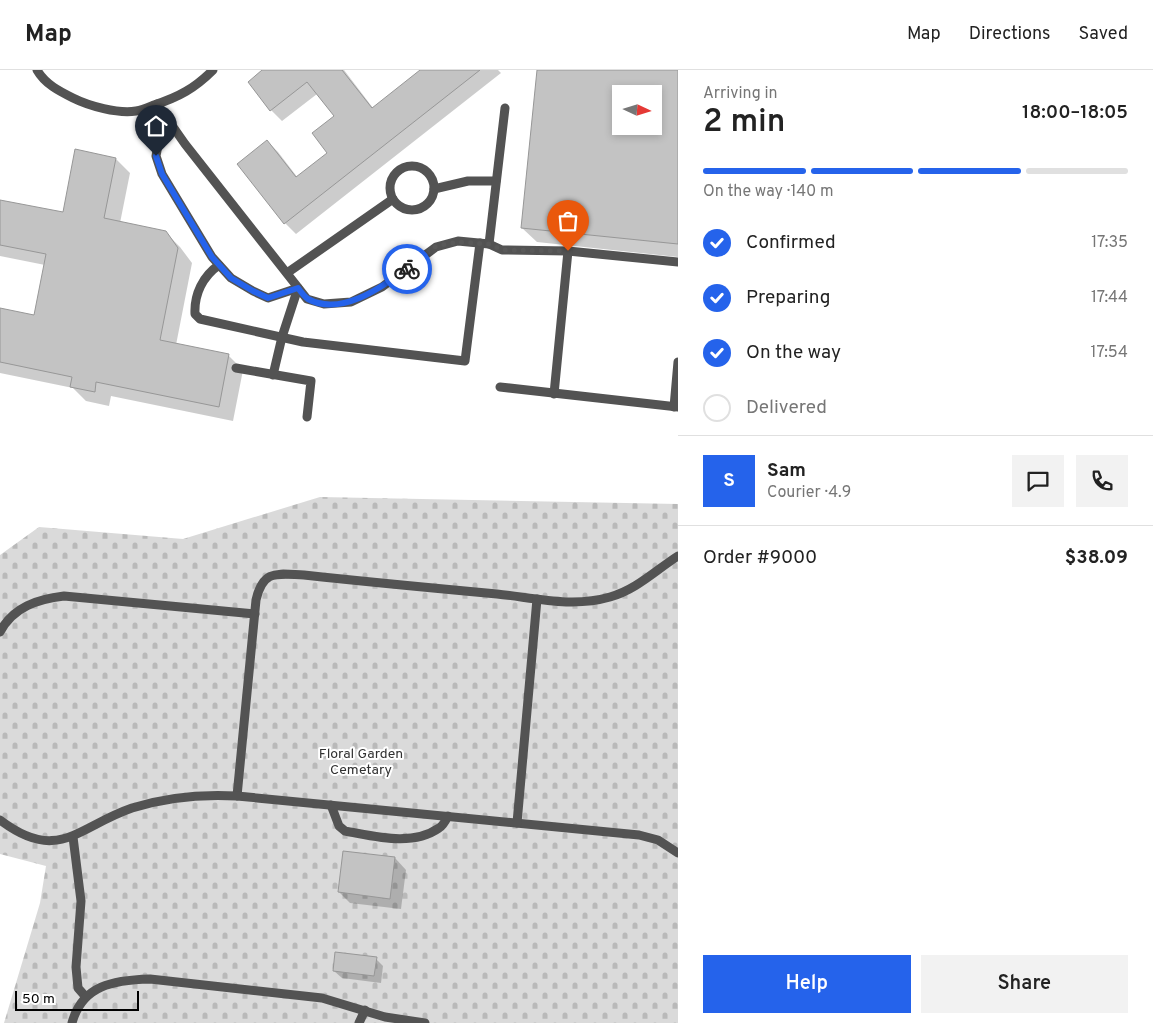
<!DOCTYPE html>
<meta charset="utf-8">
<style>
body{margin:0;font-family:Overpass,sans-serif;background:#f2f2f2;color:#222;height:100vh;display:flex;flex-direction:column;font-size:19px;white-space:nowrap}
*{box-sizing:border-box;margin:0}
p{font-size:16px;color:#767676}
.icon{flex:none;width:28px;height:28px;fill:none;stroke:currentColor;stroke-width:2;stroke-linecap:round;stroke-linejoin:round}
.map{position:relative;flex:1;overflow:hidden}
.drawer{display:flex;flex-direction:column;background:#fff;width:475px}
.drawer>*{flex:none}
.needle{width:32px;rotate:94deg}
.buttons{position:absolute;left:612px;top:15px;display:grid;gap:10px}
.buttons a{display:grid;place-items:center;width:50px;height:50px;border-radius:0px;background:#fff;box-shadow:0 2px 8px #0003;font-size:25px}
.scale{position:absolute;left:15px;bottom:12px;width:124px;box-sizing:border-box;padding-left:5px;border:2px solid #000;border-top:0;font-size:14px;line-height:18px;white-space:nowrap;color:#000;-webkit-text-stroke:4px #fff;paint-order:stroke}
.pin{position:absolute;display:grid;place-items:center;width:42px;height:42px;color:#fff;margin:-51px -21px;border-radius:50% 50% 50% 0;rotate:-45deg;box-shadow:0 0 5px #0007}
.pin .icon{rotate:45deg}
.courier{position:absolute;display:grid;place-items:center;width:50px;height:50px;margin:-25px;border:4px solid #2563eb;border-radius:50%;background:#fff;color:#222;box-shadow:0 1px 6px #0007}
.head em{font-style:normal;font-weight:600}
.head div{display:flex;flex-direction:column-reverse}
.head{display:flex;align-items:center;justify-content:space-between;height:85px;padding:0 25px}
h1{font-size:32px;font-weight:600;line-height:38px}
.bar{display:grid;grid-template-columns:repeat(4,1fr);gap:8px 5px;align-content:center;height:60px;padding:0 25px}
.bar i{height:6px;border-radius:4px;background:#e0e0e0}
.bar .current{background:#2563eb}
.bar p{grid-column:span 4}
.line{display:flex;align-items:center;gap:12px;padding:0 25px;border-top:1px solid #e0e0e0}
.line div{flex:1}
.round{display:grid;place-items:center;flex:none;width:52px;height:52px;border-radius:0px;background:#f2f2f2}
ol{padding:0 25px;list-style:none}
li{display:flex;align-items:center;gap:15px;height:55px}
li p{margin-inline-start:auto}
li .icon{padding:5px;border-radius:50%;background:#2563eb;color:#fff;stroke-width:4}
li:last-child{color:#767676}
li i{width:28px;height:28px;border:2px solid #e0e0e0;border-radius:50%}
.action{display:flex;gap:10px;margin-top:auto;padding:10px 25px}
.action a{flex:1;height:58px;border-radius:0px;background:#2563eb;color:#fff;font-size:20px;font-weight:600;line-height:58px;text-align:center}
.action a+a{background:#f2f2f2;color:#222}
header{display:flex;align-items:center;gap:30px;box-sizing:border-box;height:70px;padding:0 25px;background:#fff;border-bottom:1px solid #e0e0e0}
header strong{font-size:24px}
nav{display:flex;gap:28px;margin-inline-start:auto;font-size:18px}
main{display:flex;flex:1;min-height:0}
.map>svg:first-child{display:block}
.cemetery{fill:url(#cemetery-stones)}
.shadow{fill:#0003;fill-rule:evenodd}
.building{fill:#c3c3c3;stroke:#979797;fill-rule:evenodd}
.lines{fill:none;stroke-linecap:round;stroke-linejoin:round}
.lane{stroke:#535353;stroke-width:9}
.done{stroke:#595959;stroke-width:5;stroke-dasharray:0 9}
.route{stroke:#2563eb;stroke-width:6}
.labels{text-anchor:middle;stroke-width:4;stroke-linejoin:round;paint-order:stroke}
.park-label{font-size:14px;fill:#313131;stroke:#fff}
</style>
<header>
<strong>Map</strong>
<nav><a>Map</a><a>Directions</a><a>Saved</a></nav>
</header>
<main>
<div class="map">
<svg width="678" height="953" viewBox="0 0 678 953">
<defs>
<pattern id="cemetery-stones" width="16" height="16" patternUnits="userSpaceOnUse" patternTransform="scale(1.25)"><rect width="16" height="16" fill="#dadada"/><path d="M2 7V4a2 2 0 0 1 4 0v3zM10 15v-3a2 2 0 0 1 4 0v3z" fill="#b9b9b9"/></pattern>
</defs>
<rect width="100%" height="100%" fill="#fff"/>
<!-- cemetery -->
<polygon class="cemetery" points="320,427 678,434 678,953 4,953 40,833 46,796 0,784 0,485 39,457 183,469"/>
<!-- shadow -->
<g class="shadow">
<polygon points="264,0 344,0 373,38 422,0 498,0 501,3 296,164 285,153 267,71 278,82 298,108 329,83 335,47 317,24 282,51 271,40 249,12"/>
<path d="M538,0H678V187L537,172L522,158ZM621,24H654V56H621Z"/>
<polygon points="116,89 130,103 120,153 165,162 180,177 192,193 176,275 228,285 243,300 233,351 111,326 109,336 86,331 73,318 0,303 0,239 35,246 45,195 0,186 0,131 63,144"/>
<polygon points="395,788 406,800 401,839 350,833 339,822"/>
<polygon points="376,889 383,896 381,913 342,908 334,901"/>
</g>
<!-- building -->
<g class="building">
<polygon points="262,0 342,0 372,38 420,0 480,0 284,154 237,94 267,70 296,107 327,83 312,63 334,46 307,12 270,41 248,12"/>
<path d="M537,0H678V174L521,158ZM621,24H654V56H621Z"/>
<polygon points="75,79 116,88 104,148 166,161 178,178 160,270 229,284 219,337 96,312 95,322 70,317 72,307 0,292 0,238 34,245 46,184 0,175 0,130 63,142"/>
<polygon points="343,781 395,787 390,829 338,822"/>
<polygon points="335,882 377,887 374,906 333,901"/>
</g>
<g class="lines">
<!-- lane -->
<g class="lane">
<path d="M37,0C45,14 59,21 73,28C89,36 118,44 136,41C142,40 149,37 154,35C179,27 195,18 213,0"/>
<polyline points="157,34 185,74 307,229 324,234 351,232 382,217 436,177 458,171 489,174 502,180 568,181 678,192"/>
<polyline points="171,54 159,70 156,86 162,104 212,187 231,208 253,221 268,228 298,218"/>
<circle cx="412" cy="118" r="22"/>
<polyline points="434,119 468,111 496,111"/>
<polyline points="489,174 505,38"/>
<path d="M219,195C203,206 194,224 195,244L200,249L303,272L465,291L480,173"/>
<polyline points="287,203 393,129"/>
<polyline points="236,298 311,311 307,347"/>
<polyline points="273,305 282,267 298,218"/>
<polyline points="500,317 678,337"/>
<polyline points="554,324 568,181"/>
<polyline points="674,337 678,292"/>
<path d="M0,562C13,537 38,529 64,526L255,544"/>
<path d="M237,726L256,530C263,499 277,504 304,505C368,512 432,518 497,524C535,528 572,538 610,527C636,520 656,500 678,486"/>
<path d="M331,735L339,756L345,761C374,766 412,777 439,758C443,756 446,750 448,746"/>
<path d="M0,750C58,794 77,757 132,738C167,727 201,724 237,726L639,765L658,770L678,783"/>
<polyline points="517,753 537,529"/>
<polyline points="73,767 81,831 76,897 78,918 85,926"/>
<path d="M72,953C82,915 114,910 150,909L322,928L385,947L425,953"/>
<polyline points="359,953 365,940"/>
</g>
</g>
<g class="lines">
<!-- done -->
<polyline class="done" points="407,199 436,176 458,172 489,174 502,180 568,181"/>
<!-- route -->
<path class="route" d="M156,86L162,104L212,187L231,208L253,221L268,228L298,218C301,222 305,227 308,229C341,247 382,217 407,199"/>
</g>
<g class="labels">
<!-- park labels -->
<g class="park-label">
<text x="361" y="688">Floral Garden<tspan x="361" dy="16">Cemetary</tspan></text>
</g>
</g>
</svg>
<div class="buttons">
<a><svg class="needle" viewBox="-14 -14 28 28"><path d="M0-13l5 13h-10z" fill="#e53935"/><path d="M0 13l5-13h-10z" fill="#767676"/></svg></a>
</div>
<div class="scale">50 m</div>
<div class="pin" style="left:568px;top:181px;background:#ea580c"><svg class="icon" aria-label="bag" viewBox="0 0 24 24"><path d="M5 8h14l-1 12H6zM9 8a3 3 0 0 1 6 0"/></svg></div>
<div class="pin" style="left:156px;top:86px;background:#1f2937"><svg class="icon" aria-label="home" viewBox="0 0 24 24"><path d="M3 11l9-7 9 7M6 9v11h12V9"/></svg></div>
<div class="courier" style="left:407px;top:199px"><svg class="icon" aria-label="bike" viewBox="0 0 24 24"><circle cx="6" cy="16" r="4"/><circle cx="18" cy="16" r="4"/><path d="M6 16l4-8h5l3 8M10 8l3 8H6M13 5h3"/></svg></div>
</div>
<section class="drawer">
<div class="head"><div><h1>2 min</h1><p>Arriving in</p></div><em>18:00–18:05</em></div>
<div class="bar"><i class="current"></i><i class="current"></i><i class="current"></i><i></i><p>On the way · 140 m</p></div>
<ol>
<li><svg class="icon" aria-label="check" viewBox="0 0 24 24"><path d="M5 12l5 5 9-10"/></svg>Confirmed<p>17:35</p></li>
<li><svg class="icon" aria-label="check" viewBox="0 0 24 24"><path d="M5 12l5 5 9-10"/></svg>Preparing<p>17:44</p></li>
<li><svg class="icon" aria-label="check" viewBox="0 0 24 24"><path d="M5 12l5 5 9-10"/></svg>On the way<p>17:54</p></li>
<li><i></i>Delivered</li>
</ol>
<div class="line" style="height:90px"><b class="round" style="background:#2563eb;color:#fff">S</b><div><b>Sam</b><p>Courier · 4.9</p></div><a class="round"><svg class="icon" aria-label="chat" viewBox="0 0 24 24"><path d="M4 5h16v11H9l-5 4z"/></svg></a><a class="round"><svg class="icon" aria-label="phone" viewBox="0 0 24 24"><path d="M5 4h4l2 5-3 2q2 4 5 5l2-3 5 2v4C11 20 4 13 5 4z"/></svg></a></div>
<div class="line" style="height:65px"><div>Order #9000</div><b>$38.09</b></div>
<div class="action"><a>Help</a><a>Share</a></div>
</section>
</main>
